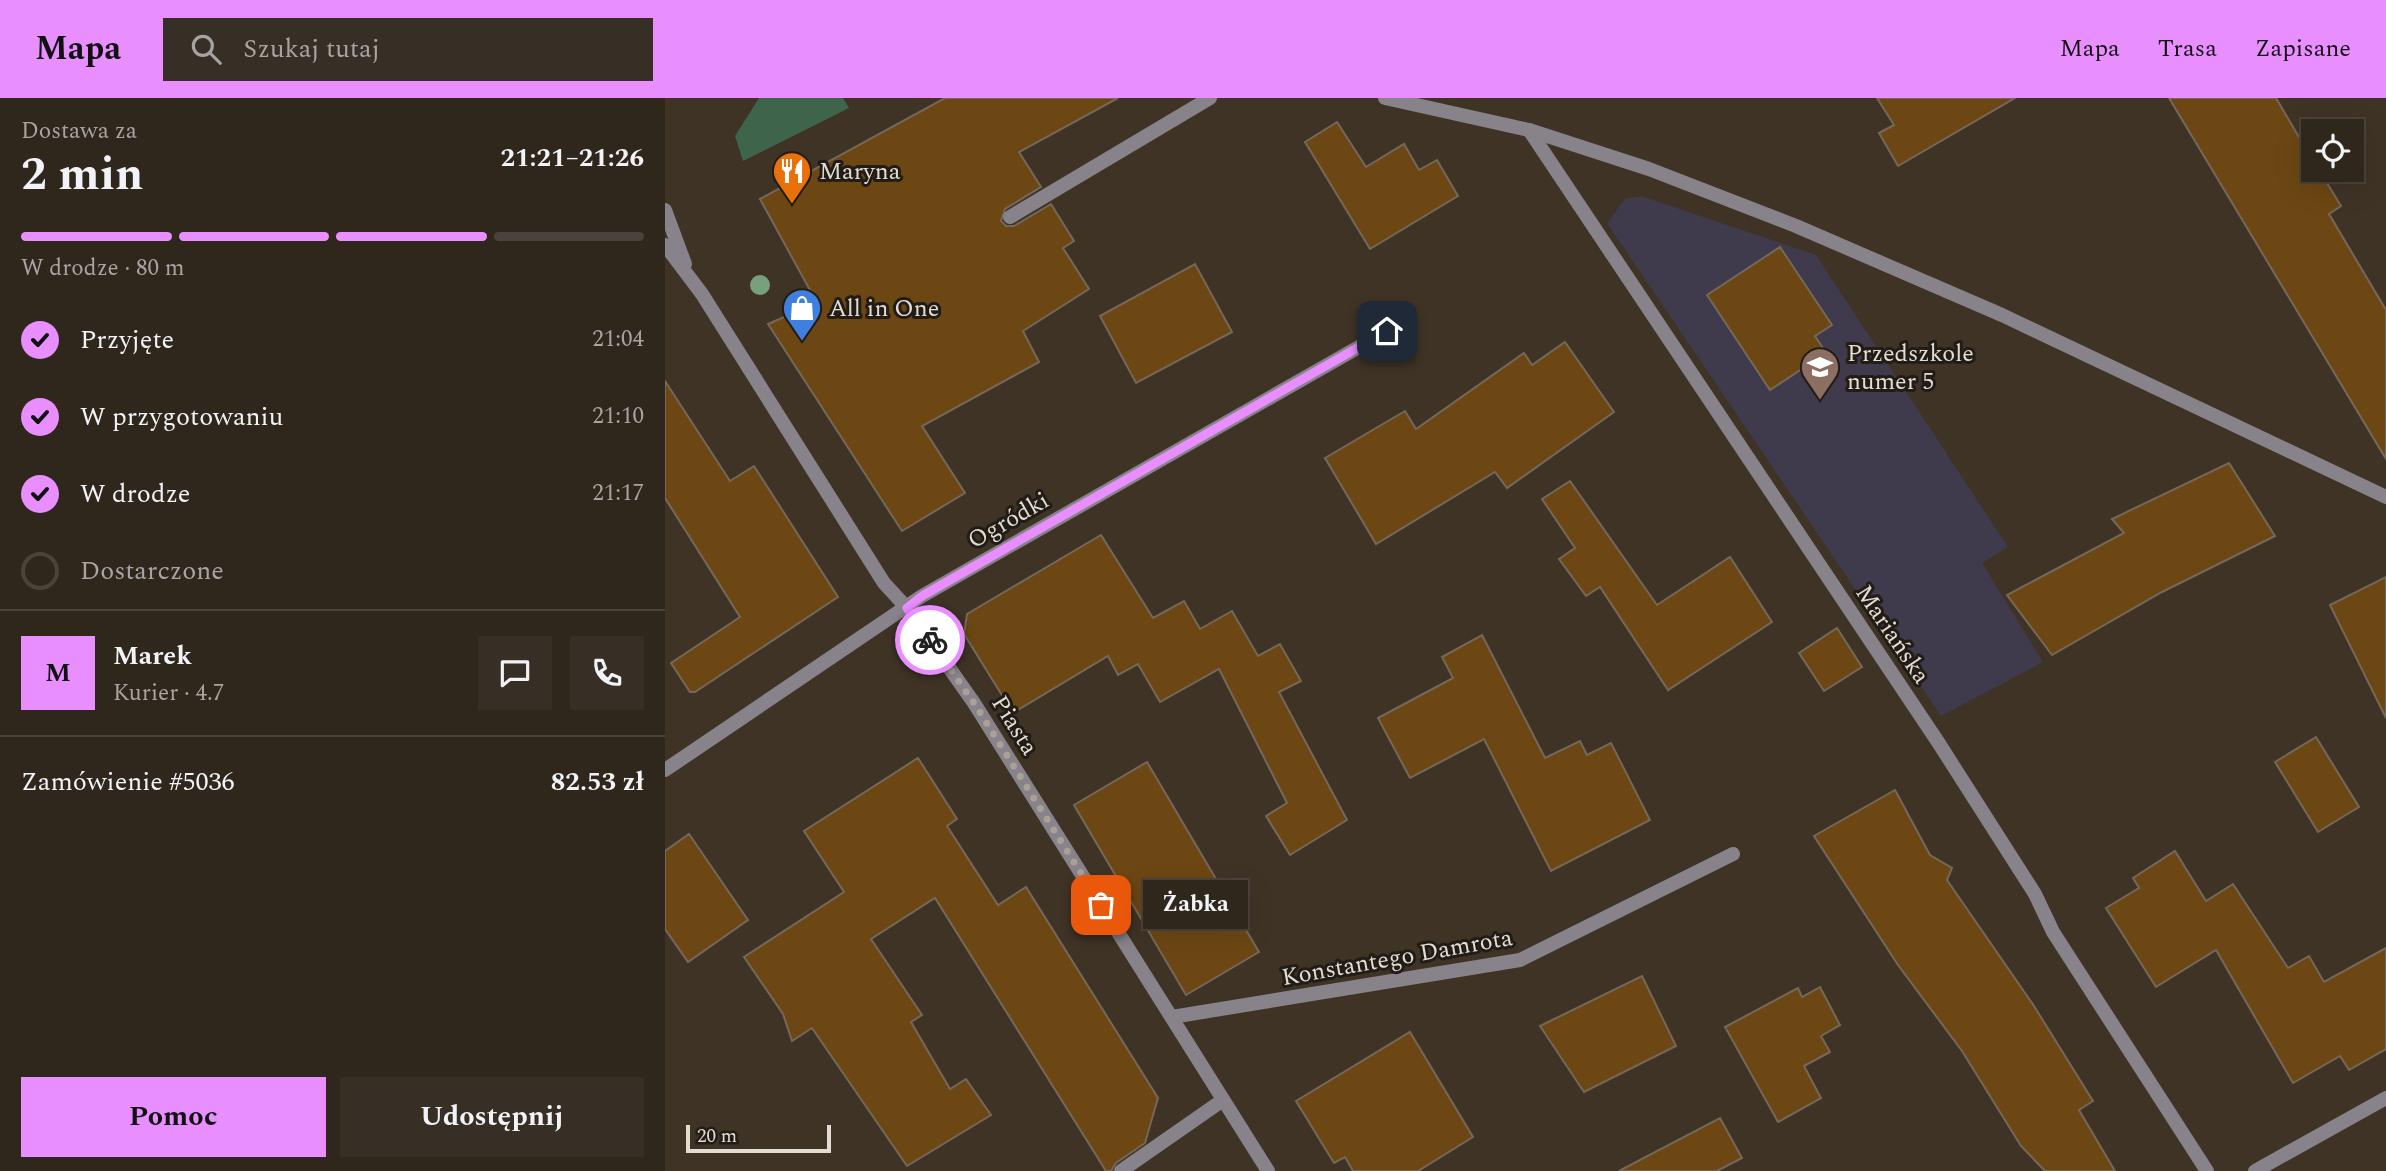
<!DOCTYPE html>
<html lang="pl">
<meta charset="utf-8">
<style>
body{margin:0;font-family:Spectral,serif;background:#372e25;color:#f1f3f6;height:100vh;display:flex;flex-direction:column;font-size:26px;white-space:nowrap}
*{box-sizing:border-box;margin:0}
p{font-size:23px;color:#a7a5a3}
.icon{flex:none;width:38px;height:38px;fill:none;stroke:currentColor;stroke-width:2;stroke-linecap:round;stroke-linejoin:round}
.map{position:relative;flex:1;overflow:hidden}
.panel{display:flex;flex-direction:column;background:#2f261c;width:665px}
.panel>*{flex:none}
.controls{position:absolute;left:1636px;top:21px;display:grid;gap:14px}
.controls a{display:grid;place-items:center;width:63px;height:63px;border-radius:0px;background:#2f261c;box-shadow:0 7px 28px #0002,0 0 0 2px #4a433b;font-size:35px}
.scale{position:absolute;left:21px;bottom:18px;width:145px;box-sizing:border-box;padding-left:7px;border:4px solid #e3dcd3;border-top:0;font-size:19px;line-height:24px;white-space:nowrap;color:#e3dcd3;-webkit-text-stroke:5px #211c16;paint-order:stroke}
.pin{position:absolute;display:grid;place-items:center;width:60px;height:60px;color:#fff;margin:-30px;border-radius:14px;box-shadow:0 4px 10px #0006}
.courier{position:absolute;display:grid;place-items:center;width:70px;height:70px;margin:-35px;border:5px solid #e88eff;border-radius:50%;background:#fff;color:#222;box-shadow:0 2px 9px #0007}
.bubble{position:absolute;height:49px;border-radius:0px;background:#2f261c;box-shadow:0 7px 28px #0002,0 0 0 2px #4a433b;font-size:23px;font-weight:700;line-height:49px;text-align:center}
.overview em{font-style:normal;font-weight:700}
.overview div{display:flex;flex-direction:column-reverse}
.overview{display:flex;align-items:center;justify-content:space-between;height:119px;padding:0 21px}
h1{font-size:46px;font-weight:700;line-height:52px}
.bar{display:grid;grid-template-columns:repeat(4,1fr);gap:10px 7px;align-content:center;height:84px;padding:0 21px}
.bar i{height:9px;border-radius:5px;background:#4a433b}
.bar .selected{background:#e88eff}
.bar p{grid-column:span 4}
.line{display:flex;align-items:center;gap:18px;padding:0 21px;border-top:2px solid #4a433b}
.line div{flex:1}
.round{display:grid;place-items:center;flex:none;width:74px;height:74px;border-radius:0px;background:#372e25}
ol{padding:0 21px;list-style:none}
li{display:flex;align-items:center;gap:21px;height:77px}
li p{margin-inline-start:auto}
li .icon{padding:7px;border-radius:50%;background:#e88eff;color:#111;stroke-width:4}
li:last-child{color:#a7a5a3}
li i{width:38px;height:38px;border:4px solid #4a433b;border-radius:50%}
.cta{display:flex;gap:14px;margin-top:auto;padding:14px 21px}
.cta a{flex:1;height:80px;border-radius:0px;background:#e88eff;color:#111;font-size:28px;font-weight:700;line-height:80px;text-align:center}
.cta a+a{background:#372e25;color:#f1f3f6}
header{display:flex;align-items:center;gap:42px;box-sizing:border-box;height:98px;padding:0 35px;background:#e88eff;color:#111}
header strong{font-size:33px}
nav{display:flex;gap:38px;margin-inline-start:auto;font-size:24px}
.search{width:490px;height:63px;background:#372e25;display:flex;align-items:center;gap:18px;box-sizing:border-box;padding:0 24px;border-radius:0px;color:#a7a5a3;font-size:26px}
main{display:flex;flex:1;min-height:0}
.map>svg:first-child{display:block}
.education{fill:#3f3a4c}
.green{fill:#3f644c}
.building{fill:#6c4713;stroke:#75685a;stroke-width:2}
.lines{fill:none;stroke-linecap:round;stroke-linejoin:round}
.minor{stroke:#88828a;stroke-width:14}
.tree{fill:#77a07c}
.done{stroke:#aaa196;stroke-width:7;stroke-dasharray:0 12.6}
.route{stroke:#e88eff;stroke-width:9}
.labels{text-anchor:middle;stroke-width:6;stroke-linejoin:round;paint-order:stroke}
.poi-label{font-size:24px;fill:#e3dcd3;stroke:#211c16;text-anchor:start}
.street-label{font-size:24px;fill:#e3dcd3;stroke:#211c16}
</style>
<header>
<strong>Mapa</strong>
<div class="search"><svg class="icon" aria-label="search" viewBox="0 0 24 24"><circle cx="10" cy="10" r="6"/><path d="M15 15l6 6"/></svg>Szukaj tutaj</div>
<nav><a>Mapa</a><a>Trasa</a><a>Zapisane</a></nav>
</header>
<main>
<section class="panel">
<div class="overview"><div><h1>2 min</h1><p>Dostawa za</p></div><em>21:21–21:26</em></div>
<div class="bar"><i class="selected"></i><i class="selected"></i><i class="selected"></i><i></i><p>W drodze · 80 m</p></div>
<ol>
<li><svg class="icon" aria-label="check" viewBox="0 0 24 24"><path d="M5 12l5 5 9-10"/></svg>Przyjęte<p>21:04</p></li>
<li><svg class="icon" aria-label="check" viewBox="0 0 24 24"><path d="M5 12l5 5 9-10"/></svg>W przygotowaniu<p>21:10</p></li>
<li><svg class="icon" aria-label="check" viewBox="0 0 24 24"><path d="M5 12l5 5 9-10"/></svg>W drodze<p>21:17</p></li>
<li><i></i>Dostarczone</li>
</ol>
<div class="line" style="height:126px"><b class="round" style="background:#e88eff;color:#111">M</b><div><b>Marek</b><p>Kurier · 4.7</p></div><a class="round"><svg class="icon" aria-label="chat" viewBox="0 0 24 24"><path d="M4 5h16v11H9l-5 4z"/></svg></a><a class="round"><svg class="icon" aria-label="phone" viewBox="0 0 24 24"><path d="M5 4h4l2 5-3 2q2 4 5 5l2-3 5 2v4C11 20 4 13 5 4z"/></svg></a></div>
<div class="line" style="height:91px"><div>Zamówienie #5036</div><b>82.53 zł</b></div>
<div class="cta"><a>Pomoc</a><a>Udostępnij</a></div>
</section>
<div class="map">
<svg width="1721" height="1073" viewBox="0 0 1721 1073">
<rect width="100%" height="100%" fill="#3f3326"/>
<!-- education -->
<polygon class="education" points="976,98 1151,157 1343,449 1317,465 1378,564 1276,618 942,125 960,101"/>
<!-- green -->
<polygon class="green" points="94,0 178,0 184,10 78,63 70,38"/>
<!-- building -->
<g class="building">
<polygon points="280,0 453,0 354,54 376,89 340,111 336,123 341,128 349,128 386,106 409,143 398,150 424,191 358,233 374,264 257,328 300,395 237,433 103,226 152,205 95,101"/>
<polygon points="1212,0 1350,0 1233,68 1214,35 1229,27"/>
<polygon points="1504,0 1611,0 1648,63 1648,72 1654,72 1676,108 1664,116 1721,212 1721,361"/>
<polygon points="672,24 701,69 739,46 754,72 772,62 793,98 705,151 640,44"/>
<polygon points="1115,149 1167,227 1150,238 1161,255 1105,292 1042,197"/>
<polygon points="530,166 567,234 471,285 435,218"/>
<polygon points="900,244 949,314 842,390 830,374 711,446 660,360 740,313 751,331 859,255 867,267"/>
<polygon points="0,283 65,383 89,368 173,499 30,594 25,594 6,565 75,519 0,400"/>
<polygon points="1564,365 1610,438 1497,494 1387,557 1342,497 1459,435 1447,421"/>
<polygon points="905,383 992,507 1065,459 1107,524 1003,592 935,489 921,498 894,461 910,450 877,401"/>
<polygon points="436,437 488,520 519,503 535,531 567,513 593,558 615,546 636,583 614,594 682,722 625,757 601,718 622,705 554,571 495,604 473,566 453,577 443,558 348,615 299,536 302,516"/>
<polygon points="1721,479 1721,620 1665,507"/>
<polygon points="1172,530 1197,569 1159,593 1134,555"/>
<polygon points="817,537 880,660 915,643 922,657 946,645 985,722 886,773 819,641 745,680 713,620 788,580 777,559"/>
<polygon points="1651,639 1694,709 1653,734 1610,664"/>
<polygon points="253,660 292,721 282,728 333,807 361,789 493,1000 480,1045 451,1065 446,1073 441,1073 270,800 206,841 257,917 246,924 285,991 301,981 326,1017 242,1068 147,930 127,943 118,916 79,859 179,794 139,733"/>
<polygon points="482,664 594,854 521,897 409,707"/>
<polygon points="1230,692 1265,757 1287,770 1282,782 1369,908 1428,1003 1414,1012 1450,1073 1380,1073 1356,1048 1297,953 1233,867 1149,738"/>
<polygon points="24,736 83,822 23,864 0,831 0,753"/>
<polygon points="1510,753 1541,803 1568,786 1623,870 1644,858 1659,884 1721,850 1721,951 1684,972 1675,958 1628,985 1551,852 1491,889 1441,810 1474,790 1468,780"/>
<polygon points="977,878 1011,948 919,994 875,928"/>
<polygon points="1155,889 1175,927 1156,938 1165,954 1139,968 1156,1000 1113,1024 1060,929 1133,890 1137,899"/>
<polygon points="745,934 808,1039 753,1073 688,1073 680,1059 669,1065 631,1003"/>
<polygon points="1055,1020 1077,1060 1052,1073 954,1073"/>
</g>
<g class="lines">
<!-- minor -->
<g class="minor">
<polyline points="720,0 864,32 984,71 1131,128 1337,217 1721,399"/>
<polyline points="864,32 1273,644 1370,796 1388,834 1542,1073"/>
<polyline points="0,112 20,166"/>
<polyline points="345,119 545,0"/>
<polyline points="0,147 37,196 219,485 242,510 309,605 603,1073"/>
<polyline points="0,672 257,498 722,233"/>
<polyline points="507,919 855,862 1068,756"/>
<polyline points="456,1073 558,1002"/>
<polyline points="1590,1073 1721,1000"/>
</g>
</g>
<!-- trees -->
<circle class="tree" cx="95" cy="187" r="10"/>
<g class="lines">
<!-- done -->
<polyline class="done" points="265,542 309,605 436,807"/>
<!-- route -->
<polyline class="route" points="265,542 242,510 257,498 722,233"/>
</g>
<!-- icons -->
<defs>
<g id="restaurant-pin" transform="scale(2.0125)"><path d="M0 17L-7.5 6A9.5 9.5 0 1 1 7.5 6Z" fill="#e8710a" stroke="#211c16"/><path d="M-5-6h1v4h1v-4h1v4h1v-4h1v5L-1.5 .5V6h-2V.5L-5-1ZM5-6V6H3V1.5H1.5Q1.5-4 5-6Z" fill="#fff"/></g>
<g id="shop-pin" transform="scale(2.0125)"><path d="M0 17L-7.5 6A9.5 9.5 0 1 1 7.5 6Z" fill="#3f7fe0" stroke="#211c16"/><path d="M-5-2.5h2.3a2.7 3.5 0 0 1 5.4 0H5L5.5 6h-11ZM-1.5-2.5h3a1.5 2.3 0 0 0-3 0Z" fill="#fff"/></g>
<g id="school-pin" transform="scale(2.0125)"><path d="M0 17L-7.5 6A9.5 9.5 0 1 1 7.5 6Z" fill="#8d6e63" stroke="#211c16"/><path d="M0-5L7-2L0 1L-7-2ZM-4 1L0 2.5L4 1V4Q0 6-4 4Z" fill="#fff"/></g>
</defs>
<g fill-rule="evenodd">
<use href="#restaurant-pin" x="127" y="73"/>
<use href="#shop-pin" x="137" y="210"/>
<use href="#school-pin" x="1155" y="269"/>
</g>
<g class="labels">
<!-- poi labels -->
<g class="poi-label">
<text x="154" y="81">Maryna</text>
<text x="164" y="218">All in One</text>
<text x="1182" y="263">Przedszkole<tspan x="1182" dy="28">numer 5</tspan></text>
</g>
<!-- street labels -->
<g class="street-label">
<text transform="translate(343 422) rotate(-30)" y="8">Ogródki</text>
<text transform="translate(1228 536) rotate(56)" y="8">Mariańska</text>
<text transform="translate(350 627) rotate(58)" y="8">Piasta</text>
<text transform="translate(732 859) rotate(-10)" y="8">Konstantego Damrota</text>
</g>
</g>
</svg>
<div class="controls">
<a><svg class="icon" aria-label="locate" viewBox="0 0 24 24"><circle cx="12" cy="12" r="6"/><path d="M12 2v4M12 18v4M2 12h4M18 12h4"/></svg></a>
</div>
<div class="scale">20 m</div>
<div class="pin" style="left:436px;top:807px;background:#ea580c"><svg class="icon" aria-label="bag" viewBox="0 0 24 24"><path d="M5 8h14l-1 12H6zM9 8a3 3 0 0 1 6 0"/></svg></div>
<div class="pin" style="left:722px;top:233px;background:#1f2937"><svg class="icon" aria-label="home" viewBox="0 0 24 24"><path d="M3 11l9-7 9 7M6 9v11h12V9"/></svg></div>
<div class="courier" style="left:265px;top:542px"><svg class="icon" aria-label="bike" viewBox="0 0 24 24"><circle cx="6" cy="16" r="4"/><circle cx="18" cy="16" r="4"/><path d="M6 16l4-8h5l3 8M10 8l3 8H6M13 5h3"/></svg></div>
<div class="bubble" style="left:478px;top:782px;width:105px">Żabka</div>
</div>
</main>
